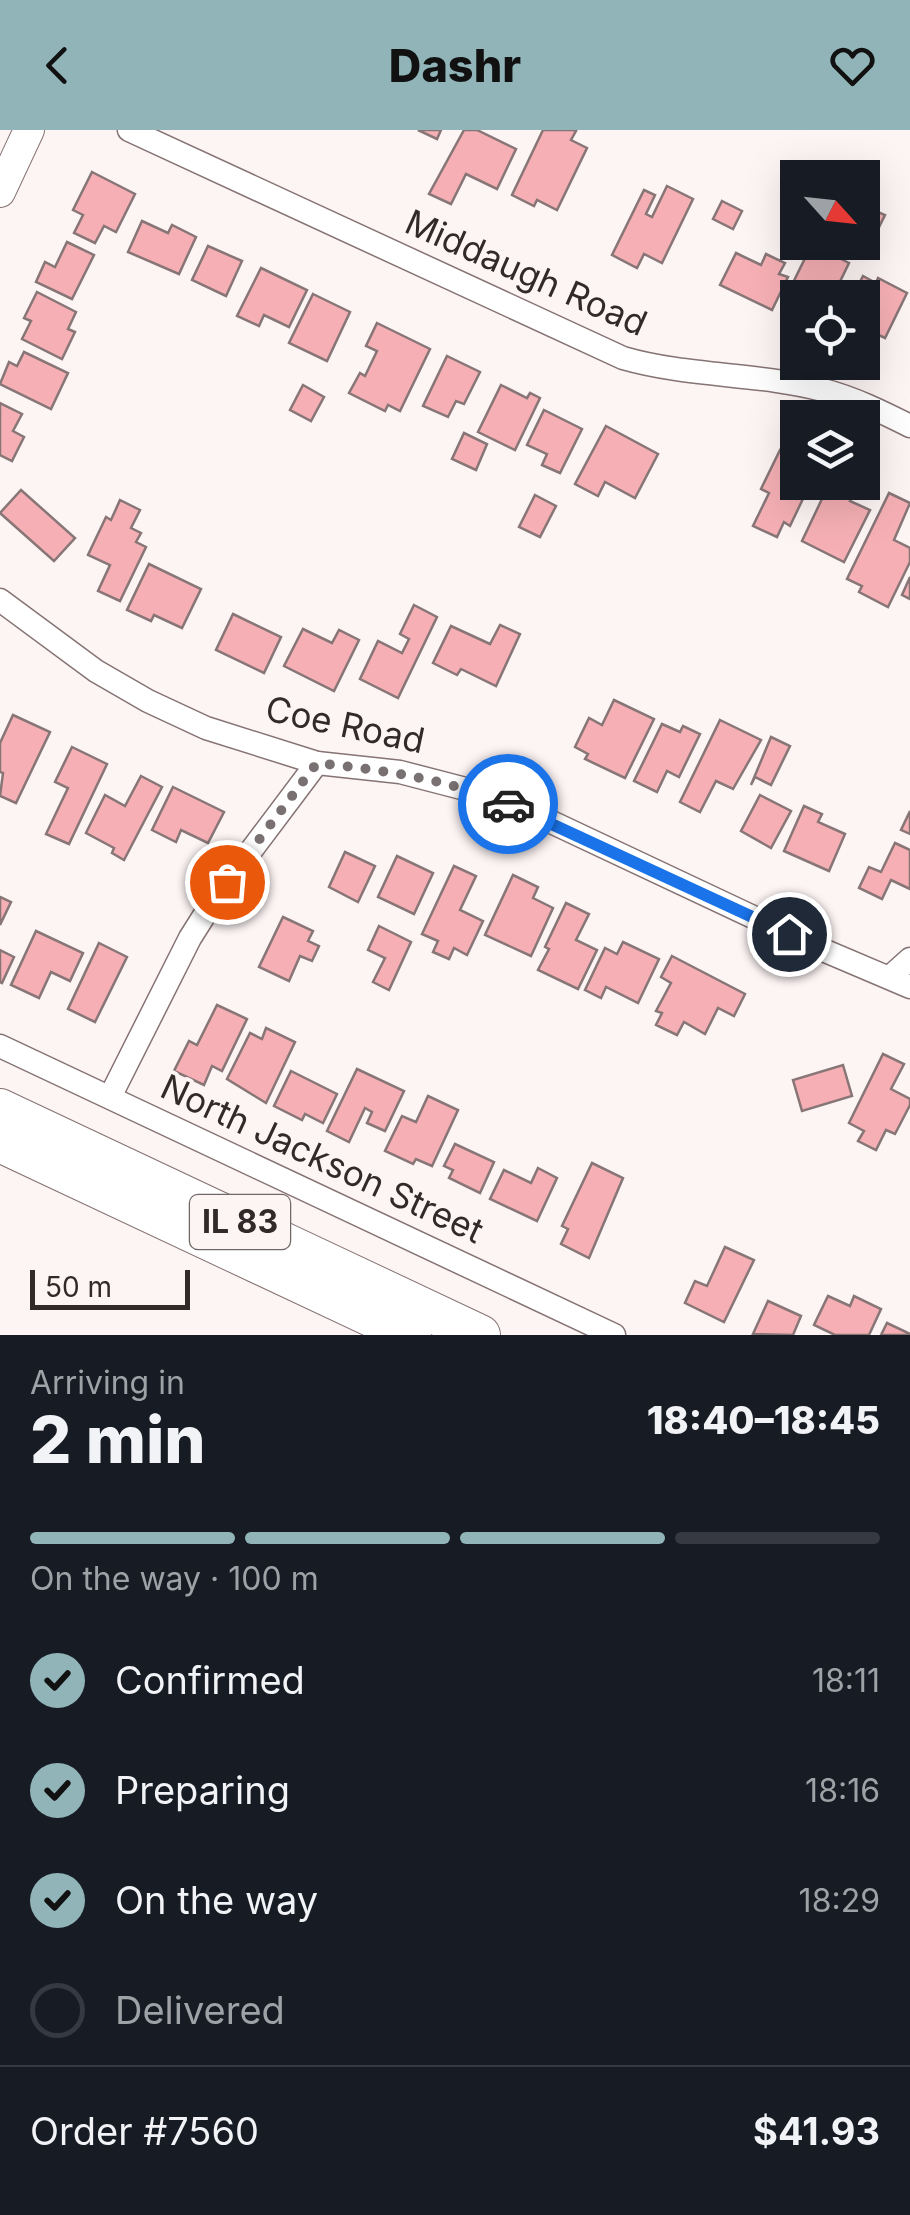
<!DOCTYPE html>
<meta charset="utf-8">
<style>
body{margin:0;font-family:Inter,sans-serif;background:#20242c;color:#f1f3f6;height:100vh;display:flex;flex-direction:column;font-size:38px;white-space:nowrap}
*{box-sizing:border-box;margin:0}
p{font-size:32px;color:#9ea1a6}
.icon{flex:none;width:55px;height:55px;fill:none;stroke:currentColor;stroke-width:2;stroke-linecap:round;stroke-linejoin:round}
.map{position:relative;height:1205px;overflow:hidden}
.panel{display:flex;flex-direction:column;background:#171b24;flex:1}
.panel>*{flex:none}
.needle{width:65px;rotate:117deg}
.fabs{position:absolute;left:780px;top:30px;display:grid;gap:20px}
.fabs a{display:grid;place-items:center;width:100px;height:100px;border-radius:0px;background:#171b24;box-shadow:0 10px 40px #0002;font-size:50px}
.scale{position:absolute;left:30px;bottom:25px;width:160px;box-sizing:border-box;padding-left:10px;border:5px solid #322a2a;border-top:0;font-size:28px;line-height:35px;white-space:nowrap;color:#322a2a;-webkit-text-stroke:8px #fdf4f4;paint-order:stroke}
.pin{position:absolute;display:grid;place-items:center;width:85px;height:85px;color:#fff;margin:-42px;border:5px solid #fff;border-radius:50%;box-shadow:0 2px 10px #0007}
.courier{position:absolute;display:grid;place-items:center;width:100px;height:100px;margin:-50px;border:8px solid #1a73e8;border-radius:50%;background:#fff;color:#222;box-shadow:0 2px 12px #0007}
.headline em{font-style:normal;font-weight:800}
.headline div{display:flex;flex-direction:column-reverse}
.headline{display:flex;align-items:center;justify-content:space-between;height:170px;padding:0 30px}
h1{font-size:65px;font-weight:800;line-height:75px}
.bar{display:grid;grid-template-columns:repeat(4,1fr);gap:15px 10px;align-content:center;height:120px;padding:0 30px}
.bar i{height:12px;border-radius:8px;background:#363941}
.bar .selected{background:#91b4b8}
.bar p{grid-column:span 4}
.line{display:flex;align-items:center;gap:25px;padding:0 30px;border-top:2px solid #363941}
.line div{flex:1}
ol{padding:0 30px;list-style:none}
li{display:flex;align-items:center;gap:30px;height:110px}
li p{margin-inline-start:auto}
li .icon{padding:10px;border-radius:50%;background:#91b4b8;color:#111;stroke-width:4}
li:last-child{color:#9ea1a6}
li i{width:55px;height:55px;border:5px solid #363941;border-radius:50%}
header{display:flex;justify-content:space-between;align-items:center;height:130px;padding:0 30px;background:#91b4b8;color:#111;font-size:45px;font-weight:800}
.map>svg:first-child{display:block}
.building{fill:#f6b0b5;stroke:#887677;stroke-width:2.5}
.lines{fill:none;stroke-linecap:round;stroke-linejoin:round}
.street-casing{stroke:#867374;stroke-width:25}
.secondary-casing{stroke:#867374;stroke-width:32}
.highway-casing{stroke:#867374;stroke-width:42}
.street{stroke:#fff;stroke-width:22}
.secondary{stroke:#fff;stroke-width:30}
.highway{stroke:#fff;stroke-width:40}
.done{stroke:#797171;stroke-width:10;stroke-dasharray:0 18}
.route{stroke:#1a73e8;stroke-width:12}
.labels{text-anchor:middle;stroke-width:8;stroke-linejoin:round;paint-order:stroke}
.shield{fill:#fdf4f4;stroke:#6f6767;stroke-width:2.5}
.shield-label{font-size:32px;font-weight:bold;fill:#322a2a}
.street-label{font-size:35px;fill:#322a2a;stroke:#fdf4f4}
</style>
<header><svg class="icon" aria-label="back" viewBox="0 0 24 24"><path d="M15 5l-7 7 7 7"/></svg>Dashr<svg class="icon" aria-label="heart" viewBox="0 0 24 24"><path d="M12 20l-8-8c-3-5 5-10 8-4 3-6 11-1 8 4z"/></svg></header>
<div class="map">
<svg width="910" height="1205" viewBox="0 0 910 1205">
<rect width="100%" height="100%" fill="#fdf4f4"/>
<!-- building -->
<g class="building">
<polygon points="418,0 441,0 437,9"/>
<polygon points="464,0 477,0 516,19 497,59 466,44 451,74 429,64"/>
<polygon points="543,0 573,0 576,1 571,10 587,18 557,80 537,70 534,76 512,65"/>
<polygon points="92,42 135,64 116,102 104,96 95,113 74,103 83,85 73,80"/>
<polygon points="667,56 693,69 662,133 644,124 637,138 612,125 644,60 655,65 646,84 652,87"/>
<polygon points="722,71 742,81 733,99 713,89"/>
<polygon points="862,75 885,85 871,113 862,109"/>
<polygon points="142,91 168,103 172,95 196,107 179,144 128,122"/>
<polygon points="67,112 94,125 72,169 36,152 45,132 55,137"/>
<polygon points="813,112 833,112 829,123 849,133 832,168 798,168 798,173 786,167"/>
<polygon points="208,116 242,131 226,166 192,150"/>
<polygon points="736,123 761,135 766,124 785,133 779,144 788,147 772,180 720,155"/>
<polygon points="261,138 307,160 289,197 264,185 259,196 237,186"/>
<polygon points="863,146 876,153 878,148 907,163 885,208 862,197 862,168 852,168"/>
<polygon points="37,162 76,182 68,199 75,202 62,229 22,209 31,191 24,188"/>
<polygon points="313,164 350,182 327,231 289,213"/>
<polygon points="377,193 430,219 400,281 388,275 385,281 349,263 360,243 365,246 377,221 366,216"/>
<polygon points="24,222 68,243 51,279 0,254 9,232 17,236"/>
<polygon points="447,226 480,242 464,274 456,271 448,287 423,276"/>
<polygon points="303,255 324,267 311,291 290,280"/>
<polygon points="501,255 527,268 530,263 540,268 515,320 478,302"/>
<polygon points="0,273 22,284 13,301 24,307 12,331 0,325"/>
<polygon points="544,280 582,299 560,343 542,335 547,324 527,315"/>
<polygon points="606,296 658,324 635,368 605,352 598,366 575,354"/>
<polygon points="464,303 487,314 476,340 452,329"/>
<polygon points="780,320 798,329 798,352 811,352 790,396 784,392 777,407 753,396 769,363 761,359"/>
<polygon points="830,352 854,362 850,371 870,380 844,432 802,411"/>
<polygon points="21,360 75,408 54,431 0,383"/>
<polygon points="889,363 910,373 894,410 910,418 910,432 888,477 859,462 862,456 847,449"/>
<polygon points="535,365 556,376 540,407 519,397"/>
<polygon points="120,370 140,380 131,398 141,403 136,412 146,417 120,471 98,461 110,435 88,425 106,387 111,390"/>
<polygon points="149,434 201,459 182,498 154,485 151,491 127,480"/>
<polygon points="910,447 910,469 902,465"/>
<polygon points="414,475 437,487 398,568 360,549 378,511 402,523 409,509 400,504"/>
<polygon points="233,484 281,507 264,543 216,520"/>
<polygon points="500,495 520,504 496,556 461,539 457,545 433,533 451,496 490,514"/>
<polygon points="303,499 332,513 339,500 359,510 334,561 284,536"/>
<polygon points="614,570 654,589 625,648 585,629 588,624 575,617 589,588 602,595"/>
<polygon points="13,585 50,602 16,673 0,666 3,643 0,642 0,613"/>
<polygon points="720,590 761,610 733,659 716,651 700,682 680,672"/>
<polygon points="662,594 680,602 683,596 700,604 679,647 667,641 657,662 634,651"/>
<polygon points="771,607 790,616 771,655 755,647 751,655"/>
<polygon points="72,617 107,634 69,714 46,704 68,658 55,652"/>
<polygon points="141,646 162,657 124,730 112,723 114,718 86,703 105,665 125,676"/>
<polygon points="173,657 224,682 208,713 181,700 176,712 152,700"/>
<polygon points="760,665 791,681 771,718 741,701"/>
<polygon points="804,676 822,684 818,692 845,704 829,741 784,721"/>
<polygon points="910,681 910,704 901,700"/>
<polygon points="895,713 910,720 910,759 891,750 882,769 859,758 869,737 881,742"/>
<polygon points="345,722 375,736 358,772 329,757"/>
<polygon points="397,726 433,743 414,784 378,767"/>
<polygon points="454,736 476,746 460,780 483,791 467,825 454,818 449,829 433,822 438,811 422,804"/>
<polygon points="513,745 538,757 533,768 553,778 531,826 485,805"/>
<polygon points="0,767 11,772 0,795"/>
<polygon points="566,773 589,784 576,810 597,820 578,859 538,840 549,819 545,817"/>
<polygon points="283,787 313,801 308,811 319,816 312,831 300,826 289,851 259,837"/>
<polygon points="379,796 411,812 389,860 373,852 385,828 368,820"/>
<polygon points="36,801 83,823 70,851 51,842 39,868 11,855"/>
<polygon points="623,812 659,829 638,873 606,857 601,868 585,860 605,818 617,824"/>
<polygon points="99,813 127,827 95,892 68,879"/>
<polygon points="0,820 14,827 2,853 0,852"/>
<polygon points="672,826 745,864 734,886 718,878 705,904 684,892 677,905 656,895 662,883 656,881 671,853 661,847"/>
<polygon points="217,875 247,889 222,941 212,936 204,955 174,941 189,911 197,915"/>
<polygon points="266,898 295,912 266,973 227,949 250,903 262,909"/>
<polygon points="883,924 904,934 891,959 910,969 910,975 895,1004 886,1000 876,1020 858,1011 864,1001 849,993"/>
<polygon points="843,935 852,966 802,981 793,950"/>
<polygon points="357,939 404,961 385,1001 367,993 372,982 365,978 349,1012 327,1001"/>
<polygon points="291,941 337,964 323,993 305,984 302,990 274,976"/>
<polygon points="428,966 458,980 432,1036 416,1029 413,1034 385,1021 402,986 416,992"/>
<polygon points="455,1014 494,1032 480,1063 449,1048 453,1040 444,1036"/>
<polygon points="592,1033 623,1048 589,1128 561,1114 568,1099 562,1096"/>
<polygon points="538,1038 557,1048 537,1091 490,1069 504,1040 531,1053"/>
<polygon points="725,1117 754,1130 724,1192 685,1173 695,1151 707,1156"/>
<polygon points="828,1166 850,1176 854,1166 881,1179 869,1205 835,1205 814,1195"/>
<polygon points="768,1171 801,1186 793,1205 753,1204"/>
<polygon points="887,1193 910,1204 910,1205 881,1205"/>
</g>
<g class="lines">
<!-- street casing -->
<g class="street-casing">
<g id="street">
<path d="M129,0L623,228C689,247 758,243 823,260C854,268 882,282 910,296"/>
<polyline points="0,470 96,541 148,571 206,598 317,633 400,642 477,662 547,690 823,820 910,857"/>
<polyline points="890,847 910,829"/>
<polyline points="0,916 614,1205"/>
<polyline points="110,967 190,808 214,770 317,633"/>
</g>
</g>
<!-- secondary casing -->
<g class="secondary-casing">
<polyline id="secondary" points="0,62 29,0"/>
</g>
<!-- highway casing -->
<g class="highway-casing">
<g id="highway">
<polyline points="0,979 480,1205"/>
<polyline points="0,1012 411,1205"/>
</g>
</g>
<!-- street -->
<use href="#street" class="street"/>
<!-- secondary -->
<use href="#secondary" class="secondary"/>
<!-- highway -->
<use href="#highway" class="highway"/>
</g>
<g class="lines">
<!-- done -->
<path class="done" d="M227,752L317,633C383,640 446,649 508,674"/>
<!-- route -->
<polyline class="route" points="508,674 789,804"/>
</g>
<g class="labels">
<!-- shield labels -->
<rect class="shield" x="190" y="1065" width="100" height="54" rx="8"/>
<g class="shield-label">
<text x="240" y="1103">IL 83</text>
</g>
<!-- street labels -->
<g class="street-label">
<text transform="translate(526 143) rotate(24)" y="12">Middaugh Road</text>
<text transform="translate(345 595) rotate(12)" y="12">Coe Road</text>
<text transform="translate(322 1029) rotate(25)" y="12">North Jackson Street</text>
</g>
</g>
</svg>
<div class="fabs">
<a><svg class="needle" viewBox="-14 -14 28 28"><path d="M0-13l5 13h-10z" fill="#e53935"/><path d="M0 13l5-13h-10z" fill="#9ea1a6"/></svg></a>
<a><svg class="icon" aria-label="locate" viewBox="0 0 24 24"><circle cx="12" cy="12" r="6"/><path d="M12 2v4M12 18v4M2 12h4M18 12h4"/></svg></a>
<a><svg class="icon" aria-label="layers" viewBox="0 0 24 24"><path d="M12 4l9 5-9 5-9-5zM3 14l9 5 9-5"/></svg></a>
</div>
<div class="scale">50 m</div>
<div class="pin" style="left:227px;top:752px;background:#ea580c"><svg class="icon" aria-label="bag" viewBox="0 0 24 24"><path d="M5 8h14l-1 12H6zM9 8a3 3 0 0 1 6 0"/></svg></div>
<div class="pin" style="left:789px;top:804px;background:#1f2937"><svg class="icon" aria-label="home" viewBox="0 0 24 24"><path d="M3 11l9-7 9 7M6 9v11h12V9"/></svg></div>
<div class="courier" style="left:508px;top:674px"><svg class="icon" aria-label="car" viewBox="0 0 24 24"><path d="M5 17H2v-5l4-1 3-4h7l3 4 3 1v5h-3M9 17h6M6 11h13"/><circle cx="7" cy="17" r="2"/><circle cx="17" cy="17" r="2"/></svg></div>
</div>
<section class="panel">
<div class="headline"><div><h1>2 min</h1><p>Arriving in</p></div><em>18:40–18:45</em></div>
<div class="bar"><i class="selected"></i><i class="selected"></i><i class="selected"></i><i></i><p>On the way · 100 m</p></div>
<ol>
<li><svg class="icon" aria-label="check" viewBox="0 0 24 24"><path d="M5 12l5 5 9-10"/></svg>Confirmed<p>18:11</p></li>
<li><svg class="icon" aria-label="check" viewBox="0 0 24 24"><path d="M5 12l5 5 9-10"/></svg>Preparing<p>18:16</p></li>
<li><svg class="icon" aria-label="check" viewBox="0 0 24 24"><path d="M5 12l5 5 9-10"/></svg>On the way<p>18:29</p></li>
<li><i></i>Delivered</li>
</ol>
<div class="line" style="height:130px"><div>Order #7560</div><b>$41.93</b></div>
</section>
